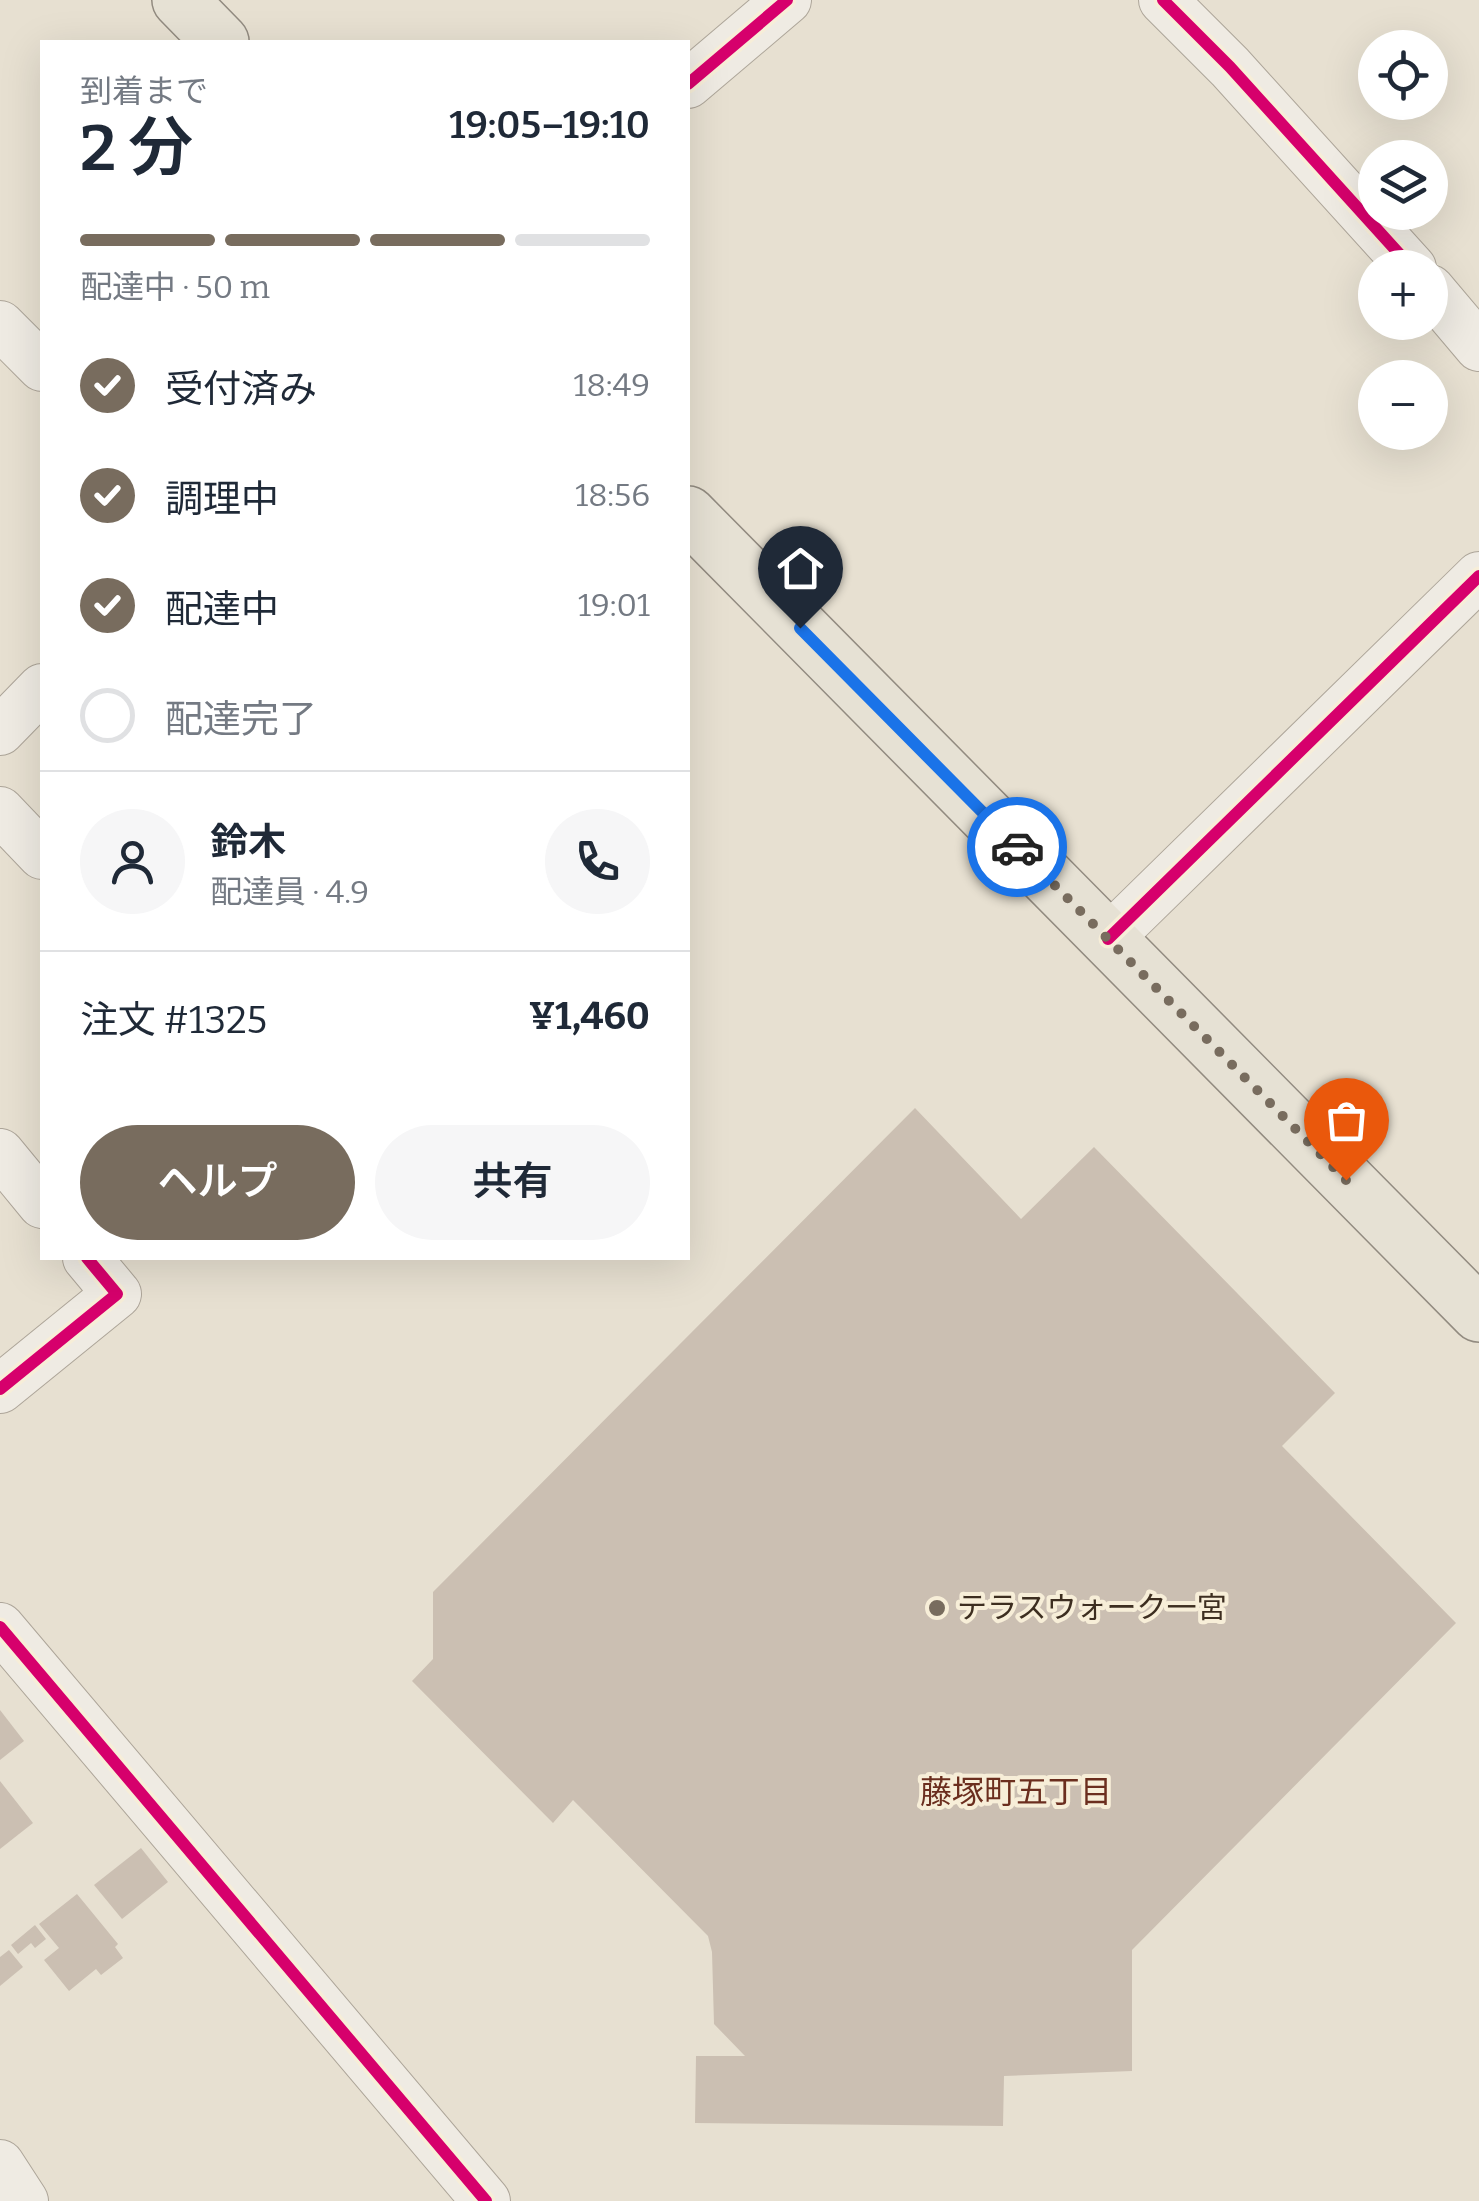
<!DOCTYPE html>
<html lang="ja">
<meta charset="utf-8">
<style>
body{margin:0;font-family:Bitter,"Noto Sans JP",serif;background:#f6f6f7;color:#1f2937;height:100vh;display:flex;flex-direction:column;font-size:38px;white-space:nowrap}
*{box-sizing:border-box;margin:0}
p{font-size:32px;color:#747a83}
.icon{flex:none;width:55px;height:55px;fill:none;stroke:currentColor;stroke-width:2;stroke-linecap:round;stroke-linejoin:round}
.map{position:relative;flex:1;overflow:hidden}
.drawer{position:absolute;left:40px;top:40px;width:650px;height:1220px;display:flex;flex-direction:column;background:#fff;border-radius:0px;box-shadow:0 10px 40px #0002}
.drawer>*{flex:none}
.tools{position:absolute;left:1358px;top:30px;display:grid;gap:20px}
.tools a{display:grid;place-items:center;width:90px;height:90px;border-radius:50%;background:#fff;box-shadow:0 10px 40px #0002;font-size:50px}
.pin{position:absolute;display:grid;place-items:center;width:85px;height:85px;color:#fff;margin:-102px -42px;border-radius:50% 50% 50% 0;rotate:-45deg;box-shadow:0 0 10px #0007}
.pin .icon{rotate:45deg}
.courier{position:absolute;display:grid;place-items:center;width:100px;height:100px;margin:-50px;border:8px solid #1a73e8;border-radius:50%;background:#fff;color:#222;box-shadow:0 2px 12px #0007}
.head em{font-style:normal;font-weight:600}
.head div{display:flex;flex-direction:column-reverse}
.head{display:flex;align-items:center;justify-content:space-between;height:170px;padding:0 40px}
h1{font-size:65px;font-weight:600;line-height:75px}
.bar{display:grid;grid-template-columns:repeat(4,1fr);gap:15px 10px;align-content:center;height:120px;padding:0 40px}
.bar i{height:12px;border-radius:8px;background:#e0e1e3}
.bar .on{background:#786c5e}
.bar p{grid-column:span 4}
.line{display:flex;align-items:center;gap:25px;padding:0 40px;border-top:2px solid #e0e1e3}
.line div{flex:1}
.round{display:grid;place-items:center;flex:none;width:105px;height:105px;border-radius:52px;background:#f6f6f7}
ol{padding:0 40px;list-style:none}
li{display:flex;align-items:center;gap:30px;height:110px}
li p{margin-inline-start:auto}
li .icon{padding:10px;border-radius:50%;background:#786c5e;color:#fff;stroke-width:4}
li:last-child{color:#747a83}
li i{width:55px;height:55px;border:5px solid #e0e1e3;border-radius:50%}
.cta{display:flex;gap:20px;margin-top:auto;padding:20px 40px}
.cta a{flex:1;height:115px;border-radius:60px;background:#786c5e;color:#fff;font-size:40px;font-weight:600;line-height:115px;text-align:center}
.cta a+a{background:#f6f6f7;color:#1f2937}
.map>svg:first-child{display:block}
.building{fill:#cbbfb2}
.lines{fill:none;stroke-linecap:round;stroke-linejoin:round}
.street-casing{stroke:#ada599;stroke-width:50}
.primary-casing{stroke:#928b80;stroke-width:58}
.street{stroke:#efebe3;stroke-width:48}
.primary{stroke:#e6e1d4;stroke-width:55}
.cycleway-casing{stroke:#f7eed8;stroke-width:19}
.cycleway{stroke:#d6006c;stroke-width:12}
.done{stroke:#786c5e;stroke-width:10;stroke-dasharray:0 18}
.route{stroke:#1a73e8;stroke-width:12}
.poi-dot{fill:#786c5e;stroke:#f7eed8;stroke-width:4}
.labels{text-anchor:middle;stroke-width:8;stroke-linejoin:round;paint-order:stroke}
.poi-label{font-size:30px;fill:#3d2e20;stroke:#f7eed8;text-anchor:start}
.neighbourhood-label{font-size:32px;fill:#6b2e1e;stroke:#f7eed8}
</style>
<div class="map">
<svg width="1479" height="2201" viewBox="0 0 1479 2201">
<rect width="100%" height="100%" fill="#e7e0d1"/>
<!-- building -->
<g class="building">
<polygon points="915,1108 1021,1219 1094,1147 1335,1393 1282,1446 1456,1623 1132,1950 1132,2071 1004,2076 1003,2126 695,2123 696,2056 745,2056 714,2024 712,1952 708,1936 573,1800 553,1823 412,1681 433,1659 433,1592"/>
<polygon points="0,1710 24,1741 0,1760"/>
<polygon points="0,1781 33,1823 0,1849"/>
<polygon points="141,1848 168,1882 122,1919 94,1885"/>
<polygon points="77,1894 118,1944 115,1947 123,1958 101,1975 96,1969 69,1991 44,1960 59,1948 39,1924"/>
<polygon points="35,1925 46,1939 35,1948 31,1943 18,1954 11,1945"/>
<polygon points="9,1950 23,1967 0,1986 0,1957"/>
</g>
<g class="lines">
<!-- street casing -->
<g class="street-casing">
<g id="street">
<polyline points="1163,0 1230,67 1412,268"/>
<polyline points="688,84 787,0"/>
<polyline points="1430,289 1479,347"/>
<polyline points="0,325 42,367"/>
<polyline points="0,731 42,688"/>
<polyline points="0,811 42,855"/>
<polyline points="1108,939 1479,576"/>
<polyline points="0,1153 42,1204"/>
<polyline points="0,1389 117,1294 87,1258"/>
<polyline points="0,1627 486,2201"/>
<polyline points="0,2164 24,2201"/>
</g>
</g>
<!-- primary casing -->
<g class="primary-casing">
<g id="primary">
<polyline points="180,0 221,42"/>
<polyline points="688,514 1479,1314"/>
</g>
</g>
<!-- street -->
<use href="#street" class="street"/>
<!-- primary -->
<use href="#primary" class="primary"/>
<!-- cycleway casing -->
<g class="cycleway-casing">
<g id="cycleway">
<polyline points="1163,0 1230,67 1412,268"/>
<polyline points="688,84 787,0"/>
<polyline points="1108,939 1479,576"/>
<polyline points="0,1389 117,1294 87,1258"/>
<polyline points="0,1627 486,2201"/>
</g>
</g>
<!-- cycleway -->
<use href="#cycleway" class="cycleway"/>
</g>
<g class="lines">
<!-- done -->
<polyline class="done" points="1017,847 1346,1180"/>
<!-- route -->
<polyline class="route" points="800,628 1017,847"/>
</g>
<!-- markers -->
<circle class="poi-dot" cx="937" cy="1608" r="10"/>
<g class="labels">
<!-- poi labels -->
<g class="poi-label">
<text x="957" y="1618">テラスウォーク一宮</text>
</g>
<!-- neighbourhood labels -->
<g class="neighbourhood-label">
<text x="1016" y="1803">藤塚町五丁目</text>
</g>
</g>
</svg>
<div class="tools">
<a><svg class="icon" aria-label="locate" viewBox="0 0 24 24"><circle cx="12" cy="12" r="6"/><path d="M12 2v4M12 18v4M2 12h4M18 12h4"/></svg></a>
<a><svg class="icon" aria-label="layers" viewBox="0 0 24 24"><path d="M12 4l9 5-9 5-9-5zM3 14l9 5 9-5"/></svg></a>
<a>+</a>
<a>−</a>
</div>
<div class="pin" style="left:1346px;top:1180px;background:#ea580c"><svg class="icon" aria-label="bag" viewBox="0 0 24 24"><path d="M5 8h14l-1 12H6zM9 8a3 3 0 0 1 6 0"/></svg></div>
<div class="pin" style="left:800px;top:628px;background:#1f2937"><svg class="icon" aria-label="home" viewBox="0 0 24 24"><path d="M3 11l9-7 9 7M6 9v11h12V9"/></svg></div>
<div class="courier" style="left:1017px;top:847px"><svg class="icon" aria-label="car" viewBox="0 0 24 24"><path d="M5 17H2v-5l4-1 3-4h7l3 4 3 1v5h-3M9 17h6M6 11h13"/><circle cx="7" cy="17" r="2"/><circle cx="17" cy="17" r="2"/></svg></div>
<section class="drawer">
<div class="head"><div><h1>2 分</h1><p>到着まで</p></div><em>19:05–19:10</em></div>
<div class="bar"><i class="on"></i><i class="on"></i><i class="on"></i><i></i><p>配達中 · 50 m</p></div>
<ol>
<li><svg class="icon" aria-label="check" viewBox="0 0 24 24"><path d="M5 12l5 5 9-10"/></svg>受付済み<p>18:49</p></li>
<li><svg class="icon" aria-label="check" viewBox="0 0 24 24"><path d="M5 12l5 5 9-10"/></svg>調理中<p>18:56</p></li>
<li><svg class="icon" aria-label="check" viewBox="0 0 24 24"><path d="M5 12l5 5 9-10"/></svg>配達中<p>19:01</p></li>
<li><i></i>配達完了</li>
</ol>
<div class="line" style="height:180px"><a class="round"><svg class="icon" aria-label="person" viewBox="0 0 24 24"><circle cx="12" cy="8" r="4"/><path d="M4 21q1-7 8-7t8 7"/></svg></a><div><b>鈴木</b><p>配達員 · 4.9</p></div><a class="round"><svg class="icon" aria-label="phone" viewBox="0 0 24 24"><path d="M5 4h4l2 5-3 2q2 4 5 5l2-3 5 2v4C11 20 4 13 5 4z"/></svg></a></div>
<div class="line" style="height:130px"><div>注文 #1325</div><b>¥1,460</b></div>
<div class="cta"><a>ヘルプ</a><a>共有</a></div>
</section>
</div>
